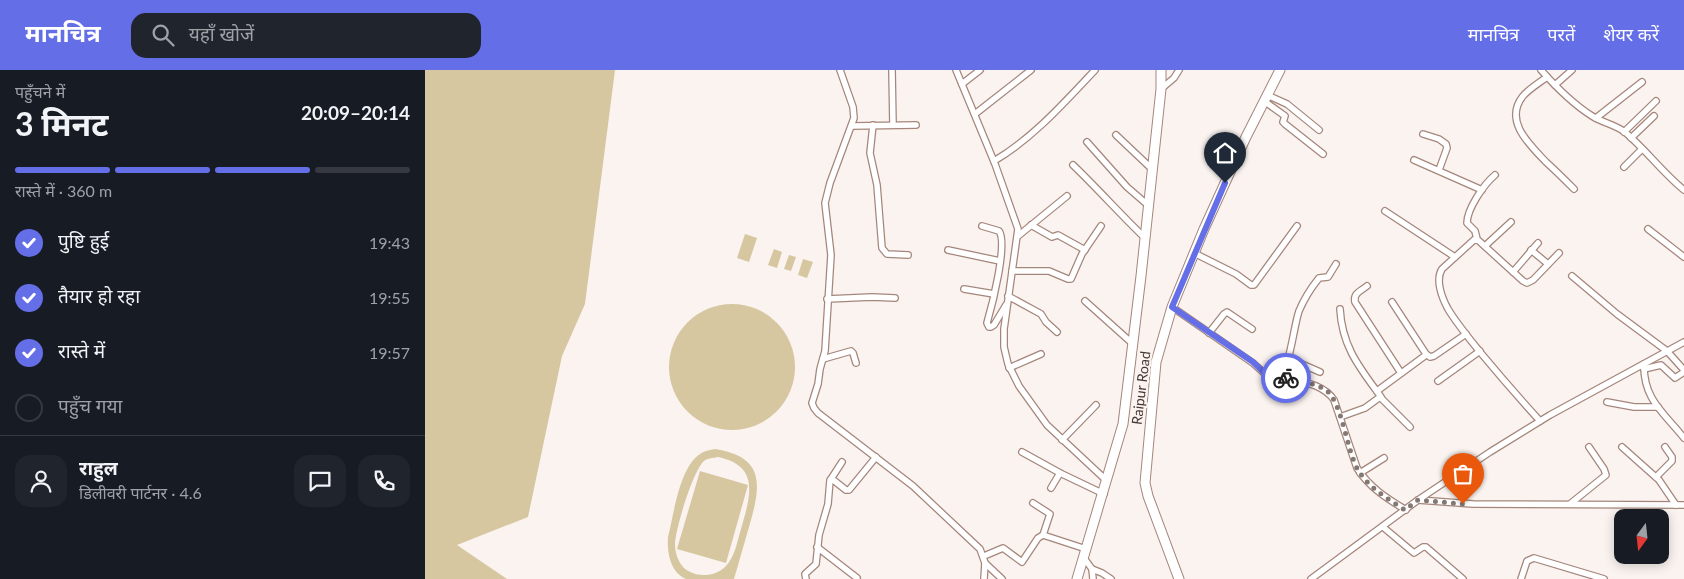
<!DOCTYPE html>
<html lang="hi">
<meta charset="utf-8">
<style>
body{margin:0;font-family:Lato,"Noto Sans Devanagari",sans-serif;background:#20242c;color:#f1f3f6;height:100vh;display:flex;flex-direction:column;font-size:19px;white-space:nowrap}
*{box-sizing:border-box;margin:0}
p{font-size:16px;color:#9ea1a6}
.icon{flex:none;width:28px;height:28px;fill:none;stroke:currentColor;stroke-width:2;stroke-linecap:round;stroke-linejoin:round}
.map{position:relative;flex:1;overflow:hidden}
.details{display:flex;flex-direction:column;background:#171b24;width:425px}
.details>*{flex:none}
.needle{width:32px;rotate:195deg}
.controls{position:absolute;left:1189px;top:439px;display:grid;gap:10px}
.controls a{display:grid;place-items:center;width:55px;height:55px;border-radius:10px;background:#171b24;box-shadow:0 2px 12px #0003;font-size:25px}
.pin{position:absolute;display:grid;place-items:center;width:42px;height:42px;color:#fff;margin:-51px -21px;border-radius:50% 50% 50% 0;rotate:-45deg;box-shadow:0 0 5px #0007}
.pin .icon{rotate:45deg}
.courier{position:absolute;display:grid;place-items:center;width:50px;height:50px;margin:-25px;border:4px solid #646ee7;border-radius:50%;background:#fff;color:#222;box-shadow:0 1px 6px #0007}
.headline em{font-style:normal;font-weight:700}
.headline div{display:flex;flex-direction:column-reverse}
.headline{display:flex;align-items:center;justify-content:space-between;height:85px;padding:0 15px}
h1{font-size:32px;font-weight:700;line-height:38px}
.bar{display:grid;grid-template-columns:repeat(4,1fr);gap:8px 5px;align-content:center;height:60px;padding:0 15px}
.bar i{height:6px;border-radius:4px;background:#363941}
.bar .current{background:#646ee7}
.bar p{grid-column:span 4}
.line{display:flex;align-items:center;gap:12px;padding:0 15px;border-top:1px solid #363941}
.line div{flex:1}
.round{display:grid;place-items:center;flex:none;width:52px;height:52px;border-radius:15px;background:#20242c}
ol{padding:0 15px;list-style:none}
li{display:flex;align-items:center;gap:15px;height:55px}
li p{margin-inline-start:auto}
li .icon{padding:5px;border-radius:50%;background:#646ee7;color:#fff;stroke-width:4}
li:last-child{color:#9ea1a6}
li i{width:28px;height:28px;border:2px solid #363941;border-radius:50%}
header{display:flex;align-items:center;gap:30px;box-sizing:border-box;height:70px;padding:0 25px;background:#646ee7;color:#fff}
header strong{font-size:24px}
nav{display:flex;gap:28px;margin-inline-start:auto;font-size:18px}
.search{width:350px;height:45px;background:#20242c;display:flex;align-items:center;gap:12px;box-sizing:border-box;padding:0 18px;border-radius:15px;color:#9ea1a6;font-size:19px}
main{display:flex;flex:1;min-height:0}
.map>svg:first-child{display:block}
.green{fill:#d6c7a1;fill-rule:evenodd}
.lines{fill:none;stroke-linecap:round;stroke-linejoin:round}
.street-casing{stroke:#a5867b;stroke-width:8}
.secondary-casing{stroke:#a5867b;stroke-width:11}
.street{stroke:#fff;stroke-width:5.5}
.secondary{stroke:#fff;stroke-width:9}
.done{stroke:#847874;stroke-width:5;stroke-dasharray:0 9}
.route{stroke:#646ee7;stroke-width:6}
.labels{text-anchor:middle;stroke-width:4.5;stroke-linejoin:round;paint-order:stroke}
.street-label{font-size:14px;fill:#443632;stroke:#faf3f0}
</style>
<header>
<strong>मानचित्र</strong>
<div class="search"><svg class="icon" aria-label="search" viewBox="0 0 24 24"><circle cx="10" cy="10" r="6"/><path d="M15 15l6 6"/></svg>यहाँ खोजें</div>
<nav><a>मानचित्र</a><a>परतें</a><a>शेयर करें</a></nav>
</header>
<main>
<section class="details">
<div class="headline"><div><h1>3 मिनट</h1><p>पहुँचने में</p></div><em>20:09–20:14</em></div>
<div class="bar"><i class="current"></i><i class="current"></i><i class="current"></i><i></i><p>रास्ते में · 360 m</p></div>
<ol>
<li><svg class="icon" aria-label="check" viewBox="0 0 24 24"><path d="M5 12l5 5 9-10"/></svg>पुष्टि हुई<p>19:43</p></li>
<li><svg class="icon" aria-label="check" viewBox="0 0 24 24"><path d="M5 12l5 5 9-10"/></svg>तैयार हो रहा<p>19:55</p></li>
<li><svg class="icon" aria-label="check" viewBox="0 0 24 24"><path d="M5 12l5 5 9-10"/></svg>रास्ते में<p>19:57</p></li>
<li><i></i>पहुँच गया</li>
</ol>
<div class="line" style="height:90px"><a class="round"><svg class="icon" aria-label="person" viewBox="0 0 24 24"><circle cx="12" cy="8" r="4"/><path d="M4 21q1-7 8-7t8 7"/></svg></a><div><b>राहुल</b><p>डिलीवरी पार्टनर · 4.6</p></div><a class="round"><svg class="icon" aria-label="chat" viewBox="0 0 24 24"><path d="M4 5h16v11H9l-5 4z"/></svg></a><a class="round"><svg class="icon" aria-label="phone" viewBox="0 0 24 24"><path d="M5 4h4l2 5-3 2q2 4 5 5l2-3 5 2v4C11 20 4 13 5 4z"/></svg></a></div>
</section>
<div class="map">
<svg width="1259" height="509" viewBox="0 0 1259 509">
<rect width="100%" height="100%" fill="#faf3f0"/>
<!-- green -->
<g class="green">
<polygon points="0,0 190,0 160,234 137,286 103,447 32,475 82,509 0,509"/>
<polygon points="320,164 332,168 324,192 312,188"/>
<polygon points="349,179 357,182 352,198 343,195"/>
<polygon points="364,185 371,187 366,201 359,199"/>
<polygon points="378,189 388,192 382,208 373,205"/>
<circle cx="307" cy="297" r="63"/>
<path d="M290,379C341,387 336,416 324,457C319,474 314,492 309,509C299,509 268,509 261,509C245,502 242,482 243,467C249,444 254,398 275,384C279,381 285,380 290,379ZM293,387C336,396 325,427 316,459C312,472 310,487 300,497C288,509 262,508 254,491C251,485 250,480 250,473C251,457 268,401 279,391C282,388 289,388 293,387Z"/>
<polygon points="275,401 323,415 301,493 252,479"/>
</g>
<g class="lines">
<!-- street casing -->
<g class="street-casing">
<g id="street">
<polyline points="415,0 428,37 429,48 405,113 400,133 406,185 400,281 395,299 393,314 387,333 389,338 393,343 488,416 555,479 560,493 559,509"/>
<polyline points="467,0 468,55"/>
<polyline points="531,0 570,94 593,159 579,259 579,277 583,294 594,316 622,355 682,411"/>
<path d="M1116,0C1131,17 1148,34 1167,46C1178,53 1192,55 1201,63C1222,81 1238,103 1259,120"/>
<path d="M1122,7C1114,13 1104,19 1098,26C1078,51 1105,75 1121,92C1131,101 1140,110 1149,119"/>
<polyline points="537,14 555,0"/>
<polyline points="1130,15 1147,0"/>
<polyline points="736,19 749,8 754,0"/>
<polyline points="842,25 862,34 894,60"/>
<polyline points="839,31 860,46 858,52 860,54 898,84"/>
<polyline points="550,44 606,0"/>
<polyline points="1171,48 1217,12"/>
<polyline points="448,55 445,83 452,115 457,178 462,184 483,185"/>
<polyline points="427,56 491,55"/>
<polyline points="1199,62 1231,31"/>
<polyline points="998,64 1014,69 1021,74 1022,78 1014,100"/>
<polyline points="691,65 728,100"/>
<polyline points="1206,68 1229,46"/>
<polyline points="662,72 702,117 724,136"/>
<polyline points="989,90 1057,120"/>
<path d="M569,91C608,68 639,33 670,0"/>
<path d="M648,95C673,119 695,144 720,168"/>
<polyline points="1199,97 1217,79"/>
<polyline points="960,141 1030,187"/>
<polyline points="606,155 627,167 633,165 660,180"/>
<path d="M557,156L574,161C583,173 567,236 562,253L564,257H566L569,255L581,235"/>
<polyline points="1223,159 1259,187"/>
<polyline points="593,166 642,126"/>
<path d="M1052,169L1050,161L1042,153C1042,139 1059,114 1070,105"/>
<polyline points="1060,176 1086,152"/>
<polyline points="523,180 575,191"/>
<polyline points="1106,180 1123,194"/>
<polyline points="769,183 811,204 826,215 829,215 872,156"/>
<polyline points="587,201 624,201 643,209 646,209 657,184 676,156"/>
<polyline points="1088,202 1113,173"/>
<polyline points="1147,206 1192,244 1242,281 1259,300"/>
<path d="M942,216C936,221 928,223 930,232L976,303"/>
<polyline points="539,219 569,224"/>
<polyline points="583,226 616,244 621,252 632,262"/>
<polyline points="402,229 447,227 470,228"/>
<polyline points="660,231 708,274"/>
<polyline points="967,232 1001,284 1005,287 1009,286 1041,264"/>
<path d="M747,237L828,293L848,311L852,312C865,300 868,259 874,241C879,229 886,218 894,208L903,207L911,194"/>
<path d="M915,239C917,277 935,298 956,327"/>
<polyline points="784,263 799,244 802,242 827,259"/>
<polyline points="863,288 895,302"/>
<polyline points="398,289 426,281 428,283 431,293"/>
<path d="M1219,294C1218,329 1239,343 1259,368"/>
<polyline points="584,298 616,284"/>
<polyline points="1219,299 1236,295 1250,308 1259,302"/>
<path d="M857,306C874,311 899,314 909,330L932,398C944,417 961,428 981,440"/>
<polyline points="1013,311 1055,281"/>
<polyline points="952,321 1001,285"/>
<polyline points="1182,332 1209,337 1233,337"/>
<polyline points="915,347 940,338 955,327 985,357"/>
<path d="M1115,351C1095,329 1075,306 1055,282C1044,268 1032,254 1023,239C1017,228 1010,210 1017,199L1050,169L1054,171L1098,211L1102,213L1108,210L1134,183"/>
<polyline points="637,370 671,335"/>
<polyline points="1197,377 1234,410 1251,435"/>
<polyline points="597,382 635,403 679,424"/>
<polyline points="935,403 959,388"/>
<polyline points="1231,407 1247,391 1247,387 1240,377"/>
<polyline points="406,409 417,392"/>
<polyline points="626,418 635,403"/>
<polyline points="993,430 1048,434 1259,435"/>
<polyline points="608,433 625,444 618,465"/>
<polyline points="1145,434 1181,405 1179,399 1164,377"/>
<polyline points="958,457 989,483 998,477 1001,477 1038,509"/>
<polyline points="392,477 432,508"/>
<polyline points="559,486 578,478 597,492 613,468 618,465 661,479"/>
<polyline points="659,488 667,499 668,509"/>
<polyline points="560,493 577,509"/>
<polyline points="667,499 677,503 686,509"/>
<polyline points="381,509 380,504 391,494 394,465 403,434 405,410 407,409 421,420 424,420 451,387"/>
<polyline points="886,509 993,430 1065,382 1125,345 1259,272"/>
<polyline points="1096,509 1102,491 1109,488 1179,509"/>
</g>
</g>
<!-- secondary casing -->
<g class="secondary-casing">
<g id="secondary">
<polyline points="652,509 698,354 716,206 736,19 736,0"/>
<polyline points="754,509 723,426 720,413 731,292 747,237 779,159 821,67 855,0"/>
</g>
</g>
<!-- street -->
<use href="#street" class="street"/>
<!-- secondary -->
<use href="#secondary" class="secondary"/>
</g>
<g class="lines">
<!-- done -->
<path class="done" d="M861,308C874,311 891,313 902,321C917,333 922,381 933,400C944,418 963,429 980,440L993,430L1038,434"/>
<!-- route -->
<polyline class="route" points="800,113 747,237 828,292 848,311 853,311 856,306 861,308"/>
</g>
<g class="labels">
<!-- street labels -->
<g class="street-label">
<text transform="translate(716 318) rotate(-83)" y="5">Raipur Road</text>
</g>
</g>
</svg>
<div class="controls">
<a><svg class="needle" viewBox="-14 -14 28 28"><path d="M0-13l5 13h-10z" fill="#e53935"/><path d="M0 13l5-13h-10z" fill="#9ea1a6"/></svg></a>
</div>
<div class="pin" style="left:1038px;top:434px;background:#ea580c"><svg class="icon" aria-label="bag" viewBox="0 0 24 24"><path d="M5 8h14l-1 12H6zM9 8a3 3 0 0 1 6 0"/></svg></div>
<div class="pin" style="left:800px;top:113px;background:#1f2937"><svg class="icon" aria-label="home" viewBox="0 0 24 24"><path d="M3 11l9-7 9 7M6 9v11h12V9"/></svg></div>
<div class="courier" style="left:861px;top:308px"><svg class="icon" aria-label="bike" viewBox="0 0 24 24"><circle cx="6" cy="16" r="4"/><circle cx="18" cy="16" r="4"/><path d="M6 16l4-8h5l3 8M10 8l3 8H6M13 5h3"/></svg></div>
</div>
</main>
